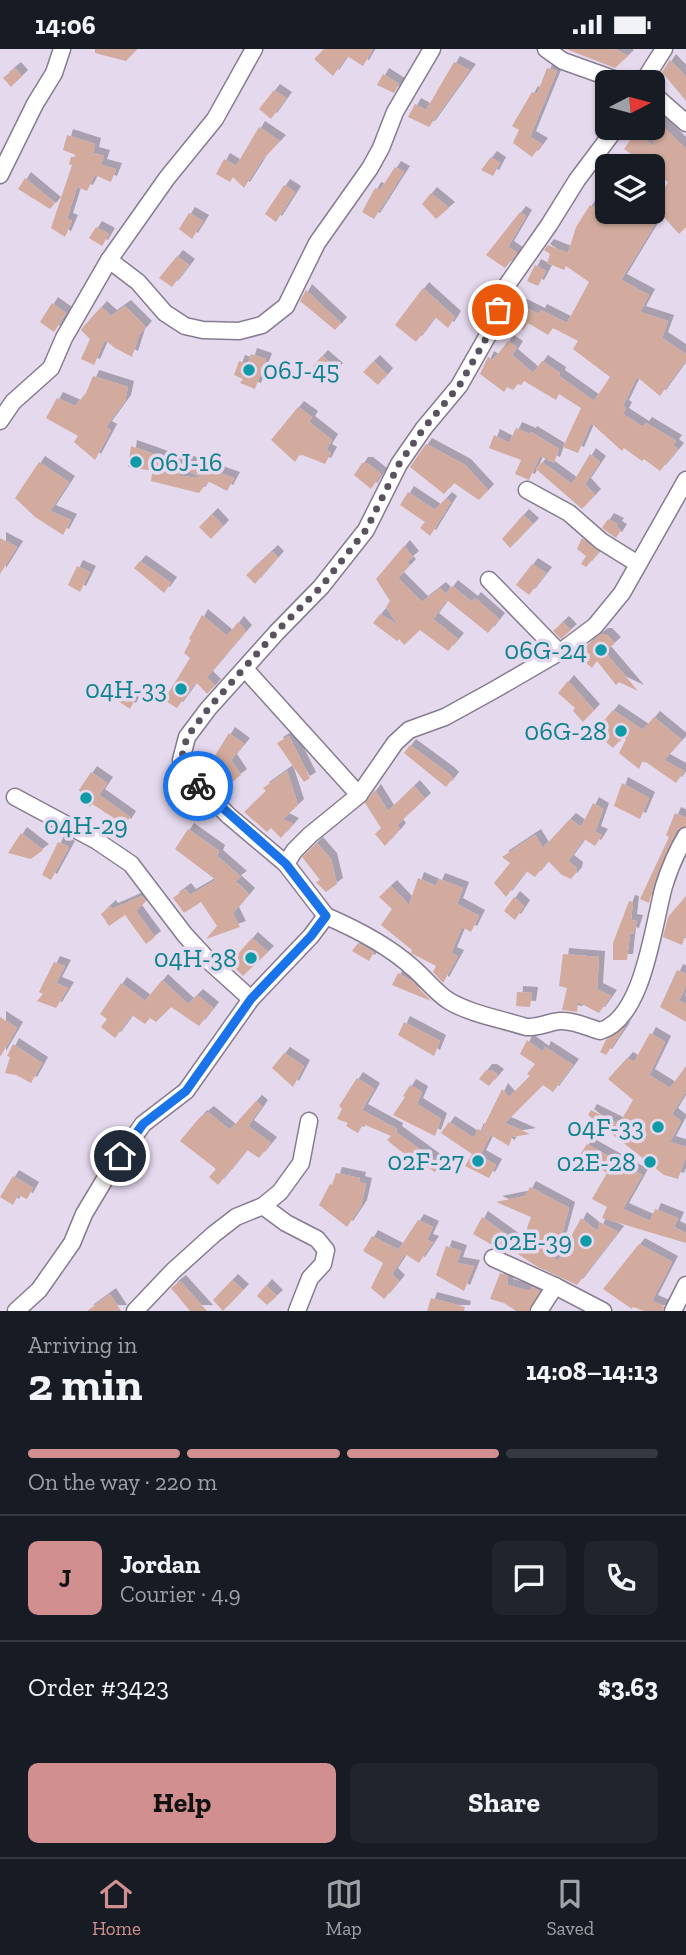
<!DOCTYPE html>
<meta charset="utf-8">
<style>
body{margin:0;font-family:"Zilla Slab",serif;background:#20242c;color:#f1f3f6;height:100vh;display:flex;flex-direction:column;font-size:26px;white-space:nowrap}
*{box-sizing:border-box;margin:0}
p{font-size:23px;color:#9ea1a6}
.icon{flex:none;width:38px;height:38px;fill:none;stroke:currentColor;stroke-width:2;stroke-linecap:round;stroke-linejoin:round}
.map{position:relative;height:1262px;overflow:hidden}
.side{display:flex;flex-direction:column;background:#171b24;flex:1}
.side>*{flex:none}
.needle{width:46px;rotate:84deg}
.buttons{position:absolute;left:595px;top:21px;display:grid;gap:14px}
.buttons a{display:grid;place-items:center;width:70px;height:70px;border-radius:10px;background:#171b24;box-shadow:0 2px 5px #0004;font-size:35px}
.pin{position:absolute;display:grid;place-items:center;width:60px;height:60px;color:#fff;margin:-30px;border:4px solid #fff;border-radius:50%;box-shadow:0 2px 7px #0007}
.courier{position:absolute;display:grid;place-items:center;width:70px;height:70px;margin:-35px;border:5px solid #1a73e8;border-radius:50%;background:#fff;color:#222;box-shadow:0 2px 9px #0007}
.overview em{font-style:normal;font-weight:700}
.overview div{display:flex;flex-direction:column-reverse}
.overview{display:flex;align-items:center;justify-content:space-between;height:119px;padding:0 28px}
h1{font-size:46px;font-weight:700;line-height:52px}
.bar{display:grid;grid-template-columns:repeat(4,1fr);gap:10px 7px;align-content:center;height:84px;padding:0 28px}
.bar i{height:9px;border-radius:5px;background:#363941}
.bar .current{background:#d1908f}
.bar p{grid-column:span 4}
.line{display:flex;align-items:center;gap:18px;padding:0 28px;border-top:2px solid #363941}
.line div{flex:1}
.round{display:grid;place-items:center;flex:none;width:74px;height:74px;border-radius:10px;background:#20242c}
.action{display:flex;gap:14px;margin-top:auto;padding:14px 28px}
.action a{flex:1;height:80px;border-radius:10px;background:#d1908f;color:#111;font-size:28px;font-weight:700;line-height:80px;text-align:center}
.action a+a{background:#20242c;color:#f1f3f6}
.status{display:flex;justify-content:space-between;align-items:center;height:49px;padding:0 35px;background:#171b24;direction:ltr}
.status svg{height:19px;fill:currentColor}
.dock{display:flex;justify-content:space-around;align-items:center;height:98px;border-top:2px solid #363941;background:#171b24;font-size:19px;color:#9ea1a6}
.dock a{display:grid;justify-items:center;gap:4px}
.dock .current{color:#d1908f}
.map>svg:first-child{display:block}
.building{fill:#d2ab9e;filter:url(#shadow)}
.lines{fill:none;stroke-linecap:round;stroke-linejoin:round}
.minor-casing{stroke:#877c8f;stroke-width:19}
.minor{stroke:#fff;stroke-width:16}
.done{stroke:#5a535f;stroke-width:7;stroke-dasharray:0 12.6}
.route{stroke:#1a73e8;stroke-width:9}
.culture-dot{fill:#0f9aa8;stroke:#e5d9ee;stroke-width:2.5}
.labels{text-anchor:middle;stroke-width:7;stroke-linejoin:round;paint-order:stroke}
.culture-label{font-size:26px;fill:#0d838f;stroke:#e5d9ee;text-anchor:end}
</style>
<div class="status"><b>14:06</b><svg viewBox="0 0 49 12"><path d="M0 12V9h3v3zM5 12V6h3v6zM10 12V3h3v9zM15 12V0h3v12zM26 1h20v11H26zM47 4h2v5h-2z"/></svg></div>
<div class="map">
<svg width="686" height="1262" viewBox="0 0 686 1262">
<defs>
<filter id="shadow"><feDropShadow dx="6" dy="-6" stdDeviation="0" flood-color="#0004"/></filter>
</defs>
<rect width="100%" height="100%" fill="#e5d9ee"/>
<!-- building -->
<g class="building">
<polygon points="95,0 137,0 126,12 95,4"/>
<polygon points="324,0 373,0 363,17 347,7 333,27 314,10"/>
<polygon points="566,0 615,0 628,7 615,19"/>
<polygon points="670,11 686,28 686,52 662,23"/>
<polygon points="454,13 470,21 429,78 408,68 415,55 426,61"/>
<polygon points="15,19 22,27 11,38 3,29"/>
<polygon points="547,19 557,22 530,88 542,95 532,108 513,94 519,81 512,77 532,43 537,45"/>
<polygon points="383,25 399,35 394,44 377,36"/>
<polygon points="274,41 286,49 271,70 259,60"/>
<polygon points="653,67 686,100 686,178 679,185 661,165 621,231 649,246 640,263 668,272 662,289 686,305 686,311 660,347 637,328 623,357 626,359 623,365 643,378 646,374 676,392 673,396 678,400 660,422 644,410 642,412 624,399 622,402 591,374 578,404 563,398 581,359 559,345 556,351 524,332 521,336 518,335 513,341 507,338 504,343 480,325 488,308 493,311 508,292 517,298 512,306 533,324 542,312 560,324 559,327 594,352 610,328 573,300 578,292 553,279 548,286 528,274 523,281 510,273 521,256 539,265 541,261 567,274 589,233 566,217 564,221 547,214 550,205 544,201 548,196 568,204 576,178 590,156 598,160 603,151 607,154 607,163 659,163 654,158 668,133 653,121 653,117 648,117 624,100 636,83 653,97"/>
<polygon points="259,78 280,92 261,112 244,139 233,128 230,133 216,125 224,110 236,117"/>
<polygon points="67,86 95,95 93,104 104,107 101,116 116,120 111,133 95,126 87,142 77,138 67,170 72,172 65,188 51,179 72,116 69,115 71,108 74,108 76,106 63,101"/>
<polygon points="491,108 500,114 493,127 481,121"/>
<polygon points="395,118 404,123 374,170 362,163 375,139 380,141"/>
<polygon points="25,129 55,154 50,160 18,140"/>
<polygon points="284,136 295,143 276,173 265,165"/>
<polygon points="431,144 449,159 436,170 422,155"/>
<polygon points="520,163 526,167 508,198 517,204 505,219 486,206"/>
<polygon points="189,164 203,172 192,190 179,180"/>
<polygon points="96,178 109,185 102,197 89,189"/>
<polygon points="177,207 189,216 172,238 159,229"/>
<polygon points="535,216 546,222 538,237 527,232"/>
<polygon points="423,239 455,268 448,279 435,268 416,293 395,276"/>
<polygon points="306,241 341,274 335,281 300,252"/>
<polygon points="52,254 66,264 54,283 40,273"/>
<polygon points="125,257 146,278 139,286 132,308 115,299 105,291 94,316 81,310 90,290 81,281 83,278 101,258 111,267"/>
<polygon points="251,305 266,310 255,340 240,334 243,330 234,326 239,312 248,315"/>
<polygon points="322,307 337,320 329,328 313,317"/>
<polygon points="374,312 387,325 378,336 363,323"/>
<polygon points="93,327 128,338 125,352 106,378 111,381 95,411 74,393 78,387 46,369 57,349 75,357 86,344"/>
<polygon points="298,358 312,368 309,373 332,391 326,401 331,404 325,415 300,405 295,413 271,391"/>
<polygon points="516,379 530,385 531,383 559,400 554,414 540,407 529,431 515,425 521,411 489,399 494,386 509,394"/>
<polygon points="426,395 465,416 488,441 479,451 454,434 444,445 410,418"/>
<polygon points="131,397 182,415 179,427 203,429 182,419 185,412 234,429 227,442 208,432 199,444 151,432 152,425 161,426 161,423 128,418"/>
<polygon points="590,405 600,413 585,435 595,446 582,460 536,420 542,413 572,435"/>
<polygon points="39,413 69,433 50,462 71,471 63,486 35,468 15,449"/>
<polygon points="362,414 367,414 381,425 371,440 354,426"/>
<polygon points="408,443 435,461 446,449 451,453 430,487 420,479 425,473 400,456"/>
<polygon points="212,465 223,477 211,490 199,478"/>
<polygon points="523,466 533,475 510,499 502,490"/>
<polygon points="608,470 618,475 616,478 621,481 616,489 602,479"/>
<polygon points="0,489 17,498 0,525"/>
<polygon points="582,489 599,503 586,518 581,515 586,507 577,500"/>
<polygon points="404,497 413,508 407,513 410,516 398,529 422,553 440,539 446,545 452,537 472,553 475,549 499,570 488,584 447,551 433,570 458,590 448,602 420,581 404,596 399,590 397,592 373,574 380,565 398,576 386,558 390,552 376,530"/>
<polygon points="272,502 278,508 255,535 246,526"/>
<polygon points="140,512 171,534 164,544 134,519"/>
<polygon points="532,515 546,524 529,546 516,536"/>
<polygon points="77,517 90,523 80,543 68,536"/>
<polygon points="202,566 227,587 238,573 246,582 207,628 215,636 207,645 196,633 177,659 164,651 190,609 184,604 191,591 189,590"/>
<polygon points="563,573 571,581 561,590 553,582"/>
<polygon points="602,585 606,585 615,594 605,603 638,642 619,633 616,636 597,612 592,619 578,607 586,597"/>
<polygon points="568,632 594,661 583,673 573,662 575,659 558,644"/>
<polygon points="123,642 135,650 130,660 118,652"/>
<polygon points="613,661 643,681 654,668 682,691 664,711 684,722 676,734 643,711 639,720 619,704 626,690 623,688 613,699 600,688 608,679 602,674"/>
<polygon points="229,684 244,695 231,711 241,726 228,736 211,713"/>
<polygon points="289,687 310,729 304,733 277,694"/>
<polygon points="410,696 448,724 453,729 446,738 404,704"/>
<polygon points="287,722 298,756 283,770 293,775 281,789 271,779 267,783 244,763 266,742 263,739"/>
<polygon points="91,723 107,734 99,746 130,768 125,776 92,755 90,758 79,741"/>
<polygon points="622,734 649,749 640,770 614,757"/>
<polygon points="414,737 425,750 397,776 400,780 385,797 375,785 381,779 365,754 375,741 388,762"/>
<polygon points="178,738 189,749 178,763 165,751"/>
<polygon points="593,754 603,760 595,783 602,786 595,797 584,790 568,812 577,819 576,824 571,830 562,826 548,812 535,828 526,822 506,848 494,834 510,814 502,808 535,786 543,799 570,770 581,778"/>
<polygon points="675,764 686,769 686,777 677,781 667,801 656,828 649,854 640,850 669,788 666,786"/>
<polygon points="188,780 219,802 217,807 241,828 235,832 249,845 233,864 240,878 206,890 217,877 201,853 184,864 173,849 185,840 190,846 216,831 175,800"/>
<polygon points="21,784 43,801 31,810 8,804"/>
<polygon points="58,793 69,798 51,831 42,826"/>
<polygon points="317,794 331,810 337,835 326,843 316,833 320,831 302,808"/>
<polygon points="418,829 436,837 439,830 463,839 457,855 479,867 471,883 462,878 451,904 458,907 443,934 433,923 436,917 411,904 412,901 381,876 392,860 379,848 391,837 409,856"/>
<polygon points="142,847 146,852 136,862 155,888 146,895 125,866 109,877 101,865 110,857 112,860"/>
<polygon points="686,847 686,885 682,896 663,888 668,868"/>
<polygon points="514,848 524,857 515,871 504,862"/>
<polygon points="629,852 633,853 631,871 637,872 633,885 630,884 627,911 613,911 613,894"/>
<polygon points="252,889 268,903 243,927 230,914"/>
<polygon points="358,894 374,903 369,912 352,902"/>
<polygon points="563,905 599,908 597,940 611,947 599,964 578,953 577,963 562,961 567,939 559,937"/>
<polygon points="54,913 65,917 56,934 68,939 56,959 37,952 43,945 39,943"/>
<polygon points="677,921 686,925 686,937 679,952 686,955 686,973 660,958"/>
<polygon points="398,924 413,933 431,952 392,936"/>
<polygon points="162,931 188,955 197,946 213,959 199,977 171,958 156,973 150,969 145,975 132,966 115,989 101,978 107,970 100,965 121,934 145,952"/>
<polygon points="517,943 532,944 530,958 516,957"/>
<polygon points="0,968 17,979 0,1008"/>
<polygon points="404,973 440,992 434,1007 398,986"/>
<polygon points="625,978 606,1006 600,1003 606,991"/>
<polygon points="650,984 665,993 649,1026 670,1039 686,1017 686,1042 672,1065 681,1072 670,1093 686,1098 686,1108 678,1130 664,1126 588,1066 591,1061 619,1075 633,1051 608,1030 627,1009 634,1013"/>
<polygon points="527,991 543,1003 545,998 573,1016 553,1043 543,1036 505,1074 530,1085 512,1088 509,1097 482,1081 502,1040 509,1048 530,1027 527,1025 535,1015 520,1005"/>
<polygon points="13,995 42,1014 31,1034 16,1026 5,1024 10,1008 7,1007"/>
<polygon points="284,1004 304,1017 293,1038 272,1019"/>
<polygon points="486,1021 491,1021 498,1026 489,1037 479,1030"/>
<polygon points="357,1029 374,1040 362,1061 397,1080 396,1083 440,1115 435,1123 399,1101 387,1091 391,1087 363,1075 358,1084 346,1077 348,1074 337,1070 342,1060 339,1057"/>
<polygon points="410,1036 422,1043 417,1055 441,1070 435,1087 393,1066 405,1048 403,1047"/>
<polygon points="256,1052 262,1057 248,1077 271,1094 259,1109 247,1101 218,1136 209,1128 216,1120 180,1092 201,1067 202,1068 208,1063 230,1081"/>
<polygon points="449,1073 474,1089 478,1080 490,1087 480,1107 496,1116 489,1129 465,1117 472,1105 441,1084"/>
<polygon points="587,1095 642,1126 623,1160 650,1172 655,1160 678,1169 674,1178 686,1184 686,1194 602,1169 607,1158 592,1150 607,1124 579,1107"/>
<polygon points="336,1124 360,1129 359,1133 366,1135 361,1157 347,1178 319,1156 330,1135 332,1136"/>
<polygon points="13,1127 33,1139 27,1150 18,1146 13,1156 0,1148"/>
<polygon points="530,1138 569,1159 555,1211 558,1212 581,1169 597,1182 600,1173 618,1183 577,1236 536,1217 518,1205 531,1168 496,1153 525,1147"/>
<polygon points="482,1168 514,1191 506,1204 473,1185"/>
<polygon points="418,1171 433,1178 427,1191 433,1193 419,1214 405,1205 392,1225 399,1232 384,1250 371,1239 383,1214 363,1202 372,1187 401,1202 399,1200"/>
<polygon points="639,1195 672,1213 652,1252 664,1257 663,1262 644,1262 633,1258 632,1260 603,1240"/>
<polygon points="446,1197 461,1202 457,1214 474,1217 464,1242 436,1226"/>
<polygon points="500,1224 508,1227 507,1236 530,1242 532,1238 540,1242 529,1262 516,1262 504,1254 490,1250"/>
<polygon points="232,1231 243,1241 223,1262 213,1251"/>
<polygon points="180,1232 207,1262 190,1262 171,1239"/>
<polygon points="266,1236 277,1247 267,1256 257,1247"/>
<polygon points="110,1245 121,1262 87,1262"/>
<polygon points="431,1249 465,1258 464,1262 427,1262"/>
</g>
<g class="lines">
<!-- minor casing -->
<g class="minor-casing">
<g id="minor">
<polyline points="546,0 563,12 622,33"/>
<polyline points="643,33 664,0"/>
<polyline points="653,45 686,74"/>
<polyline points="0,126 35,55 54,24 62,0"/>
<polyline points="109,211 138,233 165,264 185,277 203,281 239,282 262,276 286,257 317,194 370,119 381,99 395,63 432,0"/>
<polyline points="0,372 13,353 51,319 64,289 109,211 167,129 215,70 254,0"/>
<polyline points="527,441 569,464 601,492 638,515"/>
<polyline points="489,531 559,603"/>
<polyline points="245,620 359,746"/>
<polyline points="15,748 97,792 131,815 185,886 210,913 251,950"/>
<polyline points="286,815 229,767 187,725 181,711 187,688 208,660 277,583 321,538 366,481 399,415 424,379 459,337 488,286 507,236 549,176 577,131 616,79"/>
<polyline points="326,867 286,815 294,802 310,786 359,746 395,694 409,681 445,668 494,641 563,601 595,577 622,544 686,431"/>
<polyline points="263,1157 286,1174 317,1190 326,1201 323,1215 310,1229 297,1262"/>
<polyline points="493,1209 555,1237 603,1262"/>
<path d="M16,1262L39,1241L72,1194L84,1165L111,1120L143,1075L186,1042L251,950L311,887L326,867C356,880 389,897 413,919C426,930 435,943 449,952C471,965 501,970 526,978C539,979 548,973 560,972C573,971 587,978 600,982C644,969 653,876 664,837C669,821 677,802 686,787"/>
<polyline points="135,1262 173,1222 214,1185 236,1168 263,1157 280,1143 301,1114 309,1072"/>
<polyline points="539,1262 555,1237"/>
<polyline points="673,1262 686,1236"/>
</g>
</g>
<!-- minor -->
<use href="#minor" class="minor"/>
</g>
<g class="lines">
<!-- done -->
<polyline class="done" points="198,737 187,725 181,711 187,688 208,660 276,583 321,538 366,481 399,415 424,379 459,337 488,286 498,261"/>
<!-- route -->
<polyline class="route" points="120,1107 143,1075 186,1042 251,950 311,887 326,867 286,815 198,737"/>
</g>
<!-- markers -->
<g class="culture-dot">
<circle cx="249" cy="321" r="7"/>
<circle cx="136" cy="413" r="7"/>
<circle cx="601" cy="601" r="7"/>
<circle cx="181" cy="640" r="7"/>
<circle cx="621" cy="682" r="7"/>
<circle cx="86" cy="749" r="7"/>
<circle cx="251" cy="909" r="7"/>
<circle cx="658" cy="1078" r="7"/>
<circle cx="478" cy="1112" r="7"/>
<circle cx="650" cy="1113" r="7"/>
<circle cx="586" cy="1192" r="7"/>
</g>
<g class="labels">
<!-- culture labels -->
<g class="culture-label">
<text x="263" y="330" text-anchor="start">06J-45</text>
<text x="150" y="422" text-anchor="start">06J-16</text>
<text x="587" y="610">06G-24</text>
<text x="167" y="649">04H-33</text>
<text x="607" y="691">06G-28</text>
<text x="86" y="785" text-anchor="middle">04H-29</text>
<text x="237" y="918">04H-38</text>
<text x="644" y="1087">04F-33</text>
<text x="464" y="1121">02F-27</text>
<text x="636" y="1122">02E-28</text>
<text x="572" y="1201">02E-39</text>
</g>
</g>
</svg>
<div class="buttons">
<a><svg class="needle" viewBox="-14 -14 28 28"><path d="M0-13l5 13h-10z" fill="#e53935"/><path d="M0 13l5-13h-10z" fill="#9ea1a6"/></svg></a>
<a><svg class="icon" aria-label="layers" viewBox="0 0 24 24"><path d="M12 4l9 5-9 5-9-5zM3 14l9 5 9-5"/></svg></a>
</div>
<div class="pin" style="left:498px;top:261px;background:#ea580c"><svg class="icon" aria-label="bag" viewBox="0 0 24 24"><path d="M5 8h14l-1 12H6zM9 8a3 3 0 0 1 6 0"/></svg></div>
<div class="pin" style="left:120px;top:1107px;background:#1f2937"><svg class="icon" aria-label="home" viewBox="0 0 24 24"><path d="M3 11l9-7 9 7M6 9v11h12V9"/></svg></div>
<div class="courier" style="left:198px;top:737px"><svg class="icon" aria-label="bike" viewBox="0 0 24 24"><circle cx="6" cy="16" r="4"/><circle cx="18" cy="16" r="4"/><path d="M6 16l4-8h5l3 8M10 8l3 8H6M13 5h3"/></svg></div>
</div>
<section class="side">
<div class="overview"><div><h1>2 min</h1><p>Arriving in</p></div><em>14:08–14:13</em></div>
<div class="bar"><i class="current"></i><i class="current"></i><i class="current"></i><i></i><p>On the way · 220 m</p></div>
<div class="line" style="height:126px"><b class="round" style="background:#d1908f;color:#111">J</b><div><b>Jordan</b><p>Courier · 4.9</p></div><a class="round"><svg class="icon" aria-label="chat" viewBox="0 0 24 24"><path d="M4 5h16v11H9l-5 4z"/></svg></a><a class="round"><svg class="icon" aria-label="phone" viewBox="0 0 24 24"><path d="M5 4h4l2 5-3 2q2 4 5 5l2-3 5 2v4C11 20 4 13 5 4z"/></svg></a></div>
<div class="line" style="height:91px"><div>Order #3423</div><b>$3.63</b></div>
<div class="action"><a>Help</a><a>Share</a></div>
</section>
<nav class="dock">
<a class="current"><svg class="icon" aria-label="home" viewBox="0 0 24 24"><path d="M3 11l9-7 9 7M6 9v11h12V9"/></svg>Home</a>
<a><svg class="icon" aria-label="map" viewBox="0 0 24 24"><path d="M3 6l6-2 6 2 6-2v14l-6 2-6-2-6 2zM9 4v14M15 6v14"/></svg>Map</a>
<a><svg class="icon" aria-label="saved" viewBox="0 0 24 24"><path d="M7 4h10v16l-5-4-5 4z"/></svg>Saved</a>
</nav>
